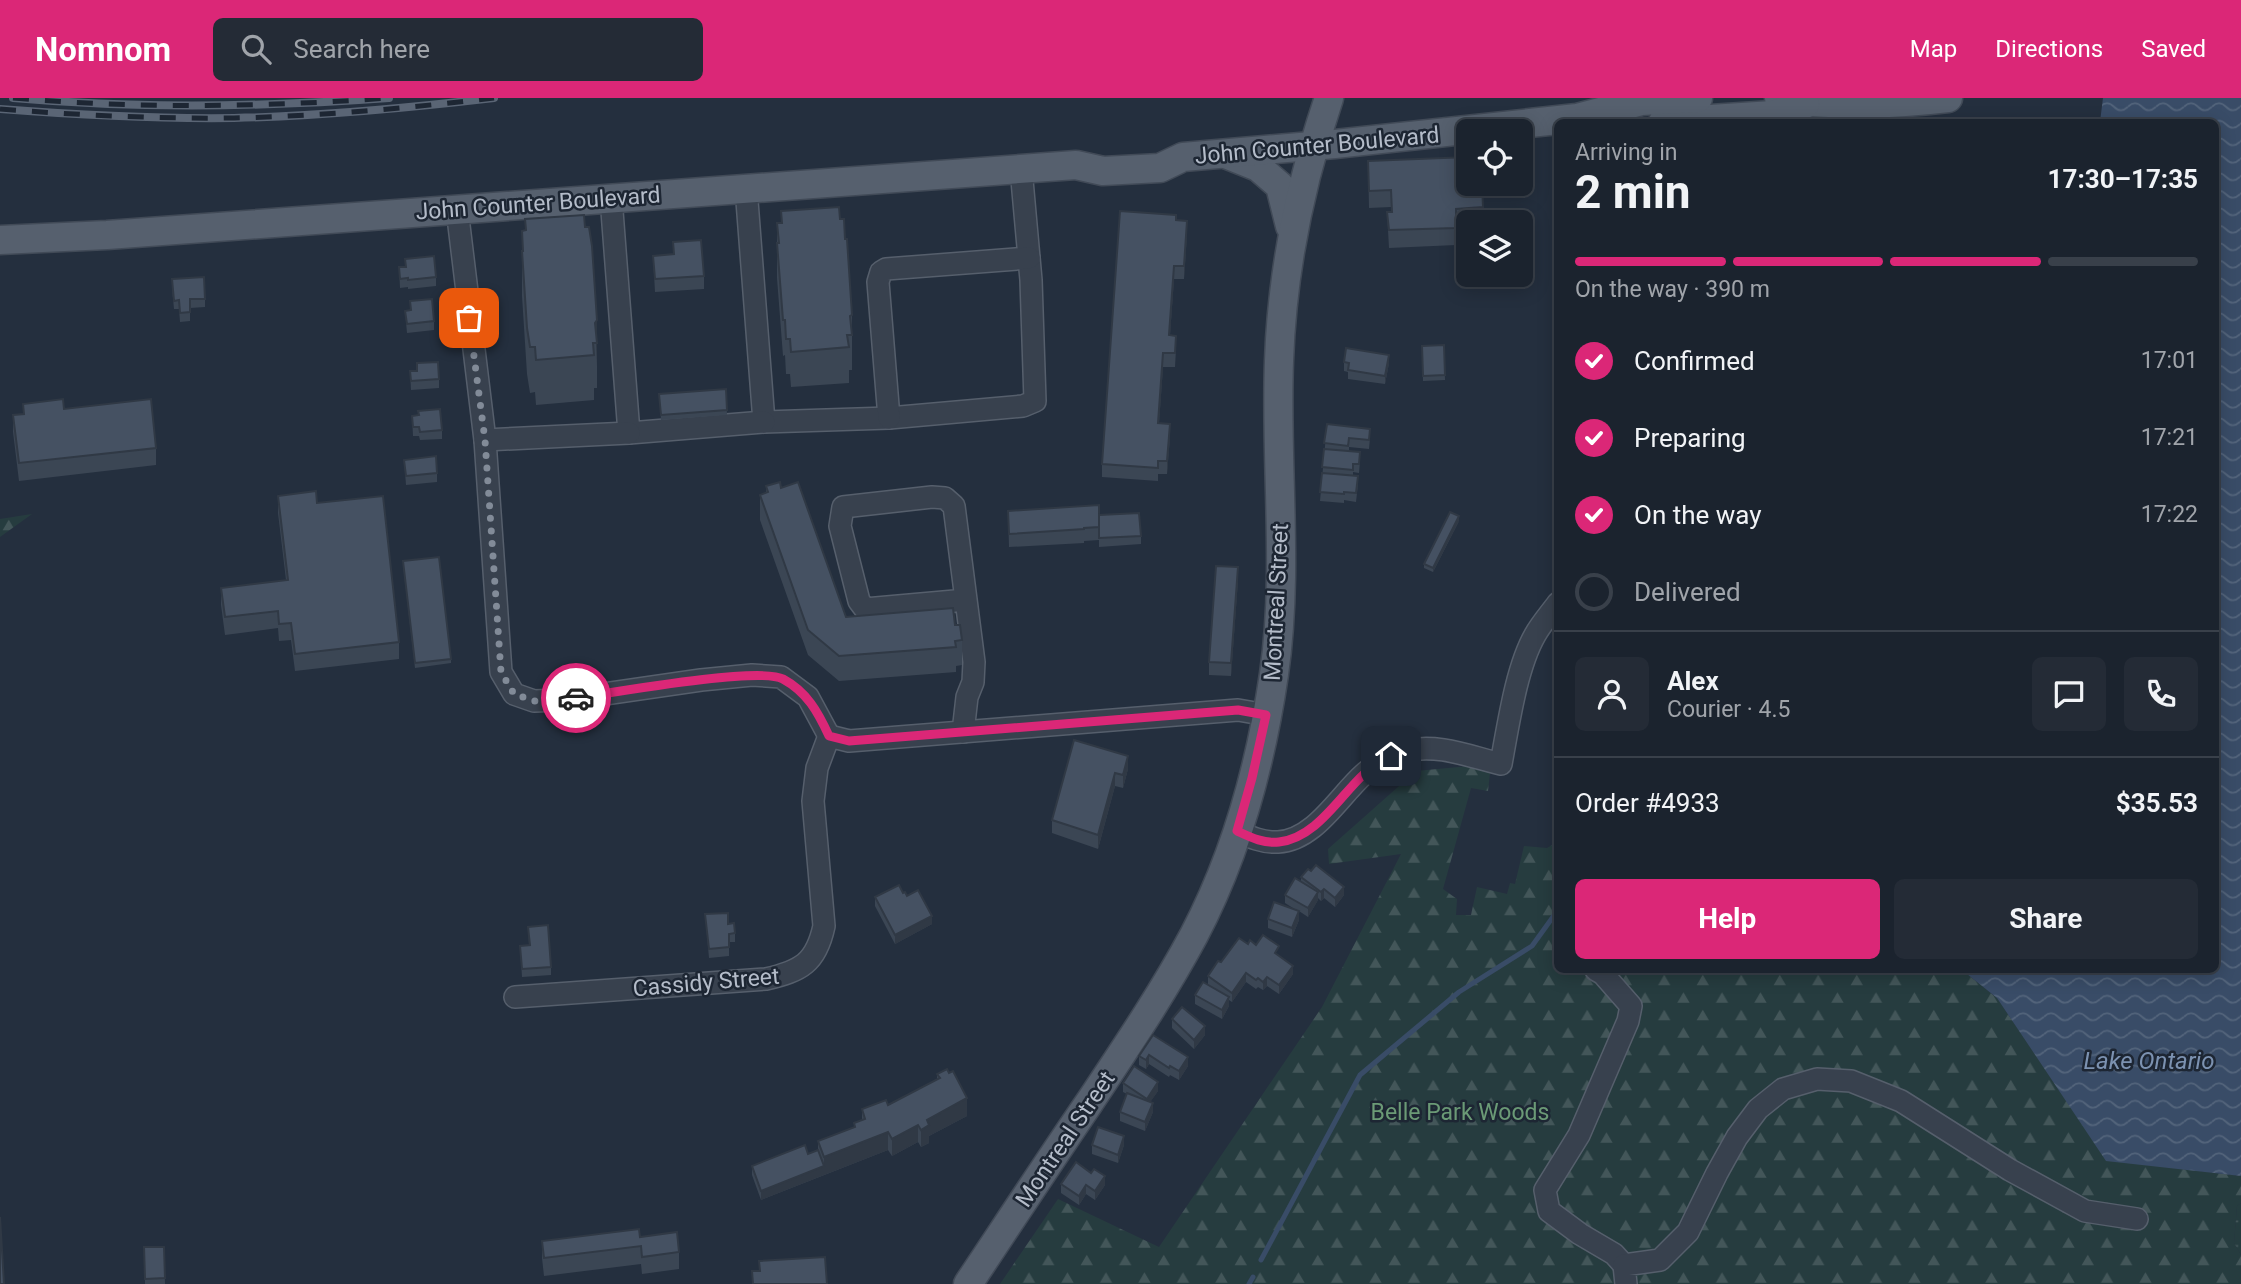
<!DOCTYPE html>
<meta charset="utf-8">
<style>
body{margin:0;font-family:Roboto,sans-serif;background:#242b36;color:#f1f3f6;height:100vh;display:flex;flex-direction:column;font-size:26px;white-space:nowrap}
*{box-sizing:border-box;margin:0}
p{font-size:23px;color:#a0a4aa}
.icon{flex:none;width:38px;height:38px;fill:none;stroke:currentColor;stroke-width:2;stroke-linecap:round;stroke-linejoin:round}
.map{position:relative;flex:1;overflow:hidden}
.side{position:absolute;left:1554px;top:21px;width:665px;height:854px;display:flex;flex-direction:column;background:#1b232e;border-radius:10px;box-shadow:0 4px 18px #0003,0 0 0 2px #39404a}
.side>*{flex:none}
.fabs{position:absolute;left:1456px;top:21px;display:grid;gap:14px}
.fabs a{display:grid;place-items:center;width:77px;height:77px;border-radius:10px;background:#1b232e;box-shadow:0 4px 18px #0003,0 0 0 2px #39404a;font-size:35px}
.pin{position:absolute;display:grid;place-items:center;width:60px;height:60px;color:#fff;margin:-30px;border-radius:14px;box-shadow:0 4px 10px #0006}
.courier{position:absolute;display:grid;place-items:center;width:70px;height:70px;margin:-35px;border:5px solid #db2777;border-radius:50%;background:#fff;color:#222;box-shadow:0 2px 9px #0007}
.summary em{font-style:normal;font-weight:700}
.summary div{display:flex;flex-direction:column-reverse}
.summary{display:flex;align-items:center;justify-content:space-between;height:119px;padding:0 21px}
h1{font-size:46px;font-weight:700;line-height:52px}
.bar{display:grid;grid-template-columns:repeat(4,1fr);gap:10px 7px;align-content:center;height:84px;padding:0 21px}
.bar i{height:9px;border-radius:5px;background:#39404a}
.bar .active{background:#db2777}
.bar p{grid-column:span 4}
.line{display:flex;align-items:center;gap:18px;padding:0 21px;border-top:2px solid #39404a}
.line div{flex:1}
.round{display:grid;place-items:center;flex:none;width:74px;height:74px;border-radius:10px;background:#242b36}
ol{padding:0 21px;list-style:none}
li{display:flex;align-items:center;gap:21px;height:77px}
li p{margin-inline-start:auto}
li .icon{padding:7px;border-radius:50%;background:#db2777;color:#fff;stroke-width:4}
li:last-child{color:#a0a4aa}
li i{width:38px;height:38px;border:4px solid #39404a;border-radius:50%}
.cta{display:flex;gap:14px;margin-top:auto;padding:14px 21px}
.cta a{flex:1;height:80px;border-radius:10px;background:#db2777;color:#fff;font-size:28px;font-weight:700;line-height:80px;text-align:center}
.cta a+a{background:#242b36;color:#f1f3f6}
header{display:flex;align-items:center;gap:42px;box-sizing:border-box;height:98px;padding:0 35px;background:#db2777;color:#fff}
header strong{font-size:33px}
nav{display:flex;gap:38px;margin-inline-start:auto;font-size:24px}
.search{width:490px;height:63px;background:#242b36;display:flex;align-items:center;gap:18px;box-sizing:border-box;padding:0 24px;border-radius:10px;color:#a0a4aa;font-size:26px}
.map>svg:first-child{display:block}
.forest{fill:url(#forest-firs)}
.wetland{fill:url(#wetland-marsh)}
.water{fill:url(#water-waves)}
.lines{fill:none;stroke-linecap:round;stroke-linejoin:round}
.stream{stroke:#394c67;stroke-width:5}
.minor-casing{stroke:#565f6c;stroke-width:24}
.major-casing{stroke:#414a57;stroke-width:31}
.minor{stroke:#38414e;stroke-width:21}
.major{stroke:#56606e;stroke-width:28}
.rail-casing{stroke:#5a6575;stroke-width:8}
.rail{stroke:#1d2633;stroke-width:5;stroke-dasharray:16;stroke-linecap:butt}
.wall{fill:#3b4654}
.shaded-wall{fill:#303945}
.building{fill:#455162;stroke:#303945;stroke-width:2}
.done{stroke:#828b98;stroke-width:7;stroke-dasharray:0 12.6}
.route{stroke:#db2777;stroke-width:9}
.labels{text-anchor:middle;stroke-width:5;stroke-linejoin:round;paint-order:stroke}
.street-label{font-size:23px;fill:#b4bcc9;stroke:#1d2633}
.park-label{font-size:23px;fill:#6b9a76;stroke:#1d2633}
.water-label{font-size:24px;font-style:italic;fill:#7c92b1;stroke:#1d2633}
</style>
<header>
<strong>Nomnom</strong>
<div class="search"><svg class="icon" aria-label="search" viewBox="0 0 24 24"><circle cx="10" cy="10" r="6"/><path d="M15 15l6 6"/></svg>Search here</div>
<nav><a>Map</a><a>Directions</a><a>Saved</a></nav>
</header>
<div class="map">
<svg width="2241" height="1186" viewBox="0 0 2241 1186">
<defs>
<pattern id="forest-firs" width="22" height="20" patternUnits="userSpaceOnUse" patternTransform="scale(1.75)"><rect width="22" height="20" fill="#263c3f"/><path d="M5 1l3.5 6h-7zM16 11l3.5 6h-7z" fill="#435659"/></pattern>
<pattern id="wetland-marsh" width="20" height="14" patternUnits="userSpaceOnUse" patternTransform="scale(1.75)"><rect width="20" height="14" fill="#263c3f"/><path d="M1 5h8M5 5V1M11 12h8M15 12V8" fill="none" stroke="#435659"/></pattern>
<pattern id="water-waves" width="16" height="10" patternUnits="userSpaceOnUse" patternTransform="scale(1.75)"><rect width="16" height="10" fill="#394c67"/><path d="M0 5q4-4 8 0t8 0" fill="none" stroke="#53647b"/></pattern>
</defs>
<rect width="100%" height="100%" fill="#242f3e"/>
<!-- forest -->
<g class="forest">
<polygon points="32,416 0,439 0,421"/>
<polygon points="1491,666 1488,693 1471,690 1443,791 1457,801 1456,817 1471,817 1477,789 1507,796 1510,785 1515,786 1524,748 1547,750 1557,744 1558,872 1962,872 1997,900 2106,1062 2241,1078 2241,1105 2237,1108 2234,1145 2241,1157 2241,1186 1000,1186 1058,1101 1159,1149 1322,909 1401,756 1329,766 1328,751 1416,673"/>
</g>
<!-- wetland -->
<polygon class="wetland" points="2241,1105 2241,1157 2234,1145 2237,1108"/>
<!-- water -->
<polygon class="water" points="2103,0 2241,0 2241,1078 2106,1063 1997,900 1962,872 2216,872 2216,24 2100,24"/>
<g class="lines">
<!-- stream -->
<g class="stream">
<polyline points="1261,1162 1360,977 1459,894 1532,848 1558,812"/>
<polyline points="1249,1186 1253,1179"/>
</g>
<!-- minor casing -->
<g class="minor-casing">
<g id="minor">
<polyline points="746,90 764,324 889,320 1023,308 1035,303 1031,182 1021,71"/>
<polyline points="611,100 629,335 764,324"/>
<polyline points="457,111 485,342 501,574 514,596 534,603 563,602 701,582 752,577 781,579 808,599 829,638"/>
<polyline points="889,320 878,184 881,174 886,171 1029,160"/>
<polyline points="485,342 629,335"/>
<polyline points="963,634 967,599 973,584 974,564 954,408 945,400 932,399 843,409 840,428 859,503 865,511 966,502"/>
<path d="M1237,733C1250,739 1263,745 1278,744C1315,742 1339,698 1364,676C1376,665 1390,657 1406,653C1437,645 1471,659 1501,666C1508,629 1516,570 1535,537C1541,526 1550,516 1558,505"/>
<polyline points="1596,872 1603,876 1631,908 1628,923 1579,1037 1545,1092 1549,1113 1580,1136 1614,1156 1624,1167"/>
<path d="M515,899L766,881C801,873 816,865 824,828L813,703L817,670L829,638L849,643L1238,612L1267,617"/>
<polyline points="1626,1186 1624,1167 1660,1162 1688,1134 1717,1075 1737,1039 1758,1011 1783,991 1817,981 1851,983 1901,1003 2010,1072 2085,1113 2137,1121"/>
</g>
</g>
<!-- major casing -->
<g class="major-casing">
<g id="major">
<path d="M1779,0C1829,9 1898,6 1948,0"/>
<polyline points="1663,24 1773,17 1805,6"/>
<polyline points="1228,57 1258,69 1280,88 1290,128"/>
<polyline points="0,142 107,137 1076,67 1103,73 1160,70 1183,59 1335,46 1577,20 1642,3 1698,0"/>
<path d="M968,1186C1008,1126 1048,1065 1089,1005C1125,951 1163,895 1194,837C1236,757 1261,665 1274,576C1289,472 1275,367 1279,263C1282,172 1300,86 1329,0"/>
</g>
</g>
<!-- minor -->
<use href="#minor" class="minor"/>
<!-- major -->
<use href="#major" class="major"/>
<!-- rail casing -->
<g class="rail-casing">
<g id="rail">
<path d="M13,0C139,11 264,9 389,0"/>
<path d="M0,11C78,17 156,21 234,20C321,18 408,10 494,0"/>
</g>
</g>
<!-- rail -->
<use href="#rail" class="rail"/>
</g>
<!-- wall -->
<g class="wall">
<polygon points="1368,63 1483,109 1483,124 1468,124 1468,127 1456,128 1456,147 1389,150 1387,114 1391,114 1391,109 1369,110"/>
<polygon points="525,121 597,222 597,290 594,290 594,302 536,307 535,294 530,295 527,276 522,198 522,133 525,132"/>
<polygon points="840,121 845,141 852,217 852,272 849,272 849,285 791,289 790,276 786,276 785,257 783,258 777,180 777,125"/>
<polygon points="1176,122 1187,136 1184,181 1174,181 1170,237 1176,251 1175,269 1163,269 1159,325 1170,339 1167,376 1158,376 1158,383 1102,379 1102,366"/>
<polygon points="673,144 704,178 704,191 655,194 653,158 673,156"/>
<polygon points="405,161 436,179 436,188 408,191 408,189 400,190 399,169 405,169"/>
<polygon points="172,190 205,201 205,209 190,210 190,223 180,224 179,211 174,211"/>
<polygon points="410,203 434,223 434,232 407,235 405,213 410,212"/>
<polygon points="1444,247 1445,282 1423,283 1422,248"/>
<polygon points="1344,264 1389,265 1385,286 1348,281 1348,274 1344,273"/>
<polygon points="410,273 439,281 439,290 411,292"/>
<polygon points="726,291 727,317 661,322 659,296"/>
<polygon points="23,306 64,311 156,350 156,367 19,383 13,334 13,317 23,316"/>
<polygon points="418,317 442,332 442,341 420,342 419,338 413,338 412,318"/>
<polygon points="1327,326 1370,340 1369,351 1349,349 1349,353 1360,363 1359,375 1353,374 1353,377 1358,386 1356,404 1344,402 1344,405 1320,403"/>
<polygon points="404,362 437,375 437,384 406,387"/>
<polygon points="766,388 781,390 846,519 955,527 962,542 962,567 956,568 956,574 839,583 808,557 760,422 760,397 766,395"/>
<polygon points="278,398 317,405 399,544 399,561 295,573 291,542 279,543 278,530 225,537 221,507 221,490 286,482 278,415"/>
<polygon points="1008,413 1099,417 1141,438 1141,446 1099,449 1099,436 1099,442 1084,443 1084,445 1009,449"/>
<polygon points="1459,423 1433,474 1424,470 1424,466"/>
<polygon points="403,467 451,561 451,565 415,570"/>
<polygon points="1238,482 1231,578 1209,577 1209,564"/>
<polygon points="1074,642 1128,671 1123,690 1115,688 1098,751 1052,735 1052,722"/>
<polygon points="1301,779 1344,797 1335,809 1324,800 1321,803 1318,800 1318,802 1308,819 1299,813 1299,822 1292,839 1268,830 1268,821 1296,812 1285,805 1285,797 1301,784"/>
<polygon points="903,795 932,826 895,846 875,808 875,799"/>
<polygon points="705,816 728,826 735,835 735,844 729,844 729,858 709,860"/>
<polygon points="528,829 551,869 551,877 522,879 520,848 529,847"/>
<polygon points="1248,846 1256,847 1279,858 1293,876 1279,896 1267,888 1263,892 1258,889 1256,891 1246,884 1232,904 1229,902 1229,908 1222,921 1195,906 1195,897 1208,886 1208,878 1221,864"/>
<polygon points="1172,921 1205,937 1194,951 1172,930"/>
<polygon points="1153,937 1188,968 1179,982 1170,977 1169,979 1149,966 1146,971 1139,967 1139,958"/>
<polygon points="937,976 967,1018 929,1038 929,1045 921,1049 918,1044 892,1058 888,1052 761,1102 752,1077 752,1068 808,1056 818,1052 818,1043 854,1029 854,1025 862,1022 862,1011 888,1007 937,981"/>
<polygon points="1123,985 1158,993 1150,1004 1153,1014 1145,1033 1120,1023 1120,1014 1127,996 1123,994"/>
<polygon points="1092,1047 1124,1047 1118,1065 1092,1056"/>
<polygon points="1061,1086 1105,1087 1095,1102 1086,1096 1079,1107 1061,1095"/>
<polygon points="640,1139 679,1154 679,1171 642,1176 641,1166 544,1178 542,1160 542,1143"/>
<polygon points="144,1149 164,1149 165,1186 145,1186"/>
</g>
<!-- shaded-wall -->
<g class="shaded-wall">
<polygon points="1187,123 1187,136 1184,181 1184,168"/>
<polygon points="1174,168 1174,181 1169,251 1169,237"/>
<polygon points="597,222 597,268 595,225"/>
<polygon points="1163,255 1163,269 1158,338 1158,325"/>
<polygon points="1389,257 1389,265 1385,286 1385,278"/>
<polygon points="1170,326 1170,339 1167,376 1167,363"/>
<polygon points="1459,418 1459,423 1433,474 1433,470"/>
<polygon points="1238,469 1238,482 1231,578 1231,565"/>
<polygon points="1128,658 1128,671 1123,690 1123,677"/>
<polygon points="1115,675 1115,688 1098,751 1098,737"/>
<polygon points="1344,789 1344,797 1335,809 1335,800"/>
<polygon points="1324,791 1324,800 1321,803 1321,794"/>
<polygon points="1318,794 1318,802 1308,819 1308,810"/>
<polygon points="1299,813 1299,822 1292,839 1292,830"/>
<polygon points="932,818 932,826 895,846 895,837"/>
<polygon points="1293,868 1293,876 1279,896 1279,887"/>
<polygon points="1246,875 1246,884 1232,904 1232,895"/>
<polygon points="1267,879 1267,888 1263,892 1263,884"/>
<polygon points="1229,899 1229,908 1222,921 1222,912"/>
<polygon points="1205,928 1205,937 1194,951 1194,942"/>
<polygon points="1149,957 1149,966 1146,971 1146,962"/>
<polygon points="1188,959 1188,968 1179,982 1179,973"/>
<polygon points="1158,984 1158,993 1147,1009 1147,1001"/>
<polygon points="967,1000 967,1018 929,1038 929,1045 921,1049 921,1032 927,1022"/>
<polygon points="1153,1005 1153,1014 1145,1033 1145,1024"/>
<polygon points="918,1027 918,1044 892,1058 892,1041"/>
<polygon points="888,1034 888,1052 824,1077 824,1059"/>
<polygon points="1124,1038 1124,1047 1118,1065 1118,1057"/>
<polygon points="824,1068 824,1077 761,1102 761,1093"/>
<polygon points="1105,1078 1105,1087 1095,1102 1095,1093"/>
<polygon points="1086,1087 1086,1096 1079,1107 1079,1098"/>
</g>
<!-- building -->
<g class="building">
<polygon points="1468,59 1468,86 1482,86 1483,109 1456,111 1456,130 1389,132 1387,114 1392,114 1391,92 1369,93 1368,63"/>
<polygon points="839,109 840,121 844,121 845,141 847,141 852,217 850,218 852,237 847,237 849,249 791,254 790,241 786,241 785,222 783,222 777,145 779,145 777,125 782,125 781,113"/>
<polygon points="1120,113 1176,117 1176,122 1187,123 1184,168 1174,168 1169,237 1176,238 1175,255 1163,255 1158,325 1170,326 1167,363 1158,363 1158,370 1102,366"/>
<polygon points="584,117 585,129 589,129 592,148 597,222 595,225 597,245 593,245 594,257 536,262 535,249 530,249 527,230 522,153 523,153 522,133 526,132 525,121"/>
<polygon points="701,142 704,178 655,181 653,158 674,156 673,144"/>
<polygon points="434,158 436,179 408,182 408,180 400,181 399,169 406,169 405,161"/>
<polygon points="204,179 205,201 190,201 190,214 180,215 179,202 174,203 172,181"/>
<polygon points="432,201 434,223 407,226 405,213 411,212 410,203"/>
<polygon points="1444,247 1445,277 1423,278 1422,248"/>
<polygon points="1346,250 1389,257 1385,278 1348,272 1349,265 1344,264"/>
<polygon points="438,264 439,281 411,283 410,273 417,273 417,265"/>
<polygon points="726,291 727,312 661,317 659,296"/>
<polygon points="63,301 64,311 151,301 156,350 19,365 13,317 24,316 23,306"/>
<polygon points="440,311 442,332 420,334 419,329 413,329 412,318 419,317 418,313"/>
<polygon points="1327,326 1370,331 1369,342 1349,340 1348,348 1324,345"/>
<polygon points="1324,351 1360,354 1359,366 1353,366 1353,372 1322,369"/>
<polygon points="436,358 437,375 406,378 404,362"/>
<polygon points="1322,375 1358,378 1356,395 1344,394 1344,396 1320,394"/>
<polygon points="780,384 781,390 798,384 846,519 953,510 955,527 960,527 962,542 955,543 956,549 839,558 808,532 760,397 768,394 766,388"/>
<polygon points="316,393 317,405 383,398 399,544 295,556 291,525 279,526 278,513 225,519 221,490 288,482 278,398"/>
<polygon points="1099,407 1099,429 1084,430 1084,431 1009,436 1008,413"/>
<polygon points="1450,414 1459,418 1433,470 1424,466"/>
<polygon points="1139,415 1141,438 1099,440 1099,417"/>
<polygon points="439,459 451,561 415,565 403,463"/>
<polygon points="1216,468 1238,469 1231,565 1209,564"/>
<polygon points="1074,642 1128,658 1123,677 1115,675 1098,737 1052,722"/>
<polygon points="1316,767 1344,789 1335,800 1324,791 1321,794 1301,779 1308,771 1311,773"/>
<polygon points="1295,780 1318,794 1308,810 1285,797"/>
<polygon points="899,787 903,795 905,794 907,798 918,792 932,818 895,837 875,799"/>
<polygon points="1274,804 1299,813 1292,830 1268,821"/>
<polygon points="728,815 728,826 734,825 735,835 729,836 729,849 709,851 705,816"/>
<polygon points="548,827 551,869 522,871 520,848 530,847 528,829"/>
<polygon points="1263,837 1279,848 1275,855 1293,868 1279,887 1267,879 1263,884 1258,880 1256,882 1246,875 1232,895 1208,878 1218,863 1221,864 1239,840 1248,846 1250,842 1256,847"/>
<polygon points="1203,884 1229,899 1222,912 1195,897"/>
<polygon points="1182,909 1205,928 1194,942 1172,921"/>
<polygon points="1153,937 1188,959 1179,973 1170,968 1169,970 1149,957 1146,962 1139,958"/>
<polygon points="1134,968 1158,984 1147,1001 1123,985"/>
<polygon points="947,971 949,975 953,973 967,1000 927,1022 929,1027 921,1032 918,1027 892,1041 888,1034 824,1059 818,1043 855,1029 854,1025 865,1021 862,1011 886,1002 888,1007 940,980 937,976"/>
<polygon points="1127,995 1153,1005 1145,1024 1120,1014"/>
<polygon points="1098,1029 1124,1038 1118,1057 1092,1047"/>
<polygon points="805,1047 808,1056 818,1052 824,1068 761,1093 752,1068"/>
<polygon points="1076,1064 1091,1075 1094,1071 1105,1078 1095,1093 1086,1087 1079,1098 1061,1086"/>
<polygon points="0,1119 4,1186 0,1186"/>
<polygon points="639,1131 640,1139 677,1134 679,1154 642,1159 641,1148 544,1160 542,1143"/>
<polygon points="144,1149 164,1149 165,1180 145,1181"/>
<polygon points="825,1159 827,1186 753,1186 752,1173 760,1173 759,1163"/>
</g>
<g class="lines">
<!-- done -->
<polyline class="done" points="469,220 485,342 501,574 514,596 534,603 576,600"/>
<!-- route -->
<path class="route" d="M576,600C610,595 760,568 783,581C807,594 818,614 829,638L849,643L1238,612L1266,617L1252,680L1237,733C1250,739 1264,746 1279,744C1316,740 1339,699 1364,676C1372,668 1382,663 1391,658"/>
</g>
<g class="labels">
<!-- street labels -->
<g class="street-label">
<text transform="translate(1317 47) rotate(-5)" y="8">John Counter Boulevard</text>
<text transform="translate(538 105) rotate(-4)" y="8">John Counter Boulevard</text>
<text transform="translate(1276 504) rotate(-87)" y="8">Montreal Street</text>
<text transform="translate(706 884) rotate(-5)" y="8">Cassidy Street</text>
<text transform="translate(1065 1041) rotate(-56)" y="8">Montreal Street</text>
</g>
<!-- park labels -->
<g class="park-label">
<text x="1460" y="1022">Belle Park Woods</text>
</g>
<!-- water labels -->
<g class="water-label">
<text x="2149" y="971">Lake Ontario</text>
</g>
</g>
</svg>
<div class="fabs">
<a><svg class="icon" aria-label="locate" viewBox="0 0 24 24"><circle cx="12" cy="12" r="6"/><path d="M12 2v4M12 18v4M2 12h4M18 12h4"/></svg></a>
<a><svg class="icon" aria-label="layers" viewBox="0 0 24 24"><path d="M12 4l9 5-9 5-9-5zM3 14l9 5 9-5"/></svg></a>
</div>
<div class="pin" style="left:469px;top:220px;background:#ea580c"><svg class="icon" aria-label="bag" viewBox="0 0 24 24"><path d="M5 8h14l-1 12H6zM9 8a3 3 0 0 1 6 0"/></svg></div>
<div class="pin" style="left:1391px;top:658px;background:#1f2937"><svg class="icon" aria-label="home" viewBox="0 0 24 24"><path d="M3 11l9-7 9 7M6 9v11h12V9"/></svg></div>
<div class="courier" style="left:576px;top:600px"><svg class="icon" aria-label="car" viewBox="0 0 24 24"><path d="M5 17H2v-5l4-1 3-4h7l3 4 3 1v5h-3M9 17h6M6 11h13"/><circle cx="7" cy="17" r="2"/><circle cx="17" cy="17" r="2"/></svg></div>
<section class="side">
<div class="summary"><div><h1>2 min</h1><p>Arriving in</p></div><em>17:30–17:35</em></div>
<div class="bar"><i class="active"></i><i class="active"></i><i class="active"></i><i></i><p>On the way · 390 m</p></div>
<ol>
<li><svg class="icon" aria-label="check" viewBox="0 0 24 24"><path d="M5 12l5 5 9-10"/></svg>Confirmed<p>17:01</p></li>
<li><svg class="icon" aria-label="check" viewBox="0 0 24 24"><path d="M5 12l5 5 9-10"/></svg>Preparing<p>17:21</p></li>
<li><svg class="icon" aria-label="check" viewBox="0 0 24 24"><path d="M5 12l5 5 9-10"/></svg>On the way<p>17:22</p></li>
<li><i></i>Delivered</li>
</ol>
<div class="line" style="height:126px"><a class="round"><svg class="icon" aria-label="person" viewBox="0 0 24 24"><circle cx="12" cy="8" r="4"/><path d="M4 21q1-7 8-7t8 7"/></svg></a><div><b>Alex</b><p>Courier · 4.5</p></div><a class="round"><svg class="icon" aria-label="chat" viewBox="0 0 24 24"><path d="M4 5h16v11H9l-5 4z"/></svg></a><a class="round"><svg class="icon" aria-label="phone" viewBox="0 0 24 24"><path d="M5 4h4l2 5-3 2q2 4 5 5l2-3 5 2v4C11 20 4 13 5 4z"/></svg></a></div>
<div class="line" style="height:91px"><div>Order #4933</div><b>$35.53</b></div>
<div class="cta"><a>Help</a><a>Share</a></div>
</section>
</div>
